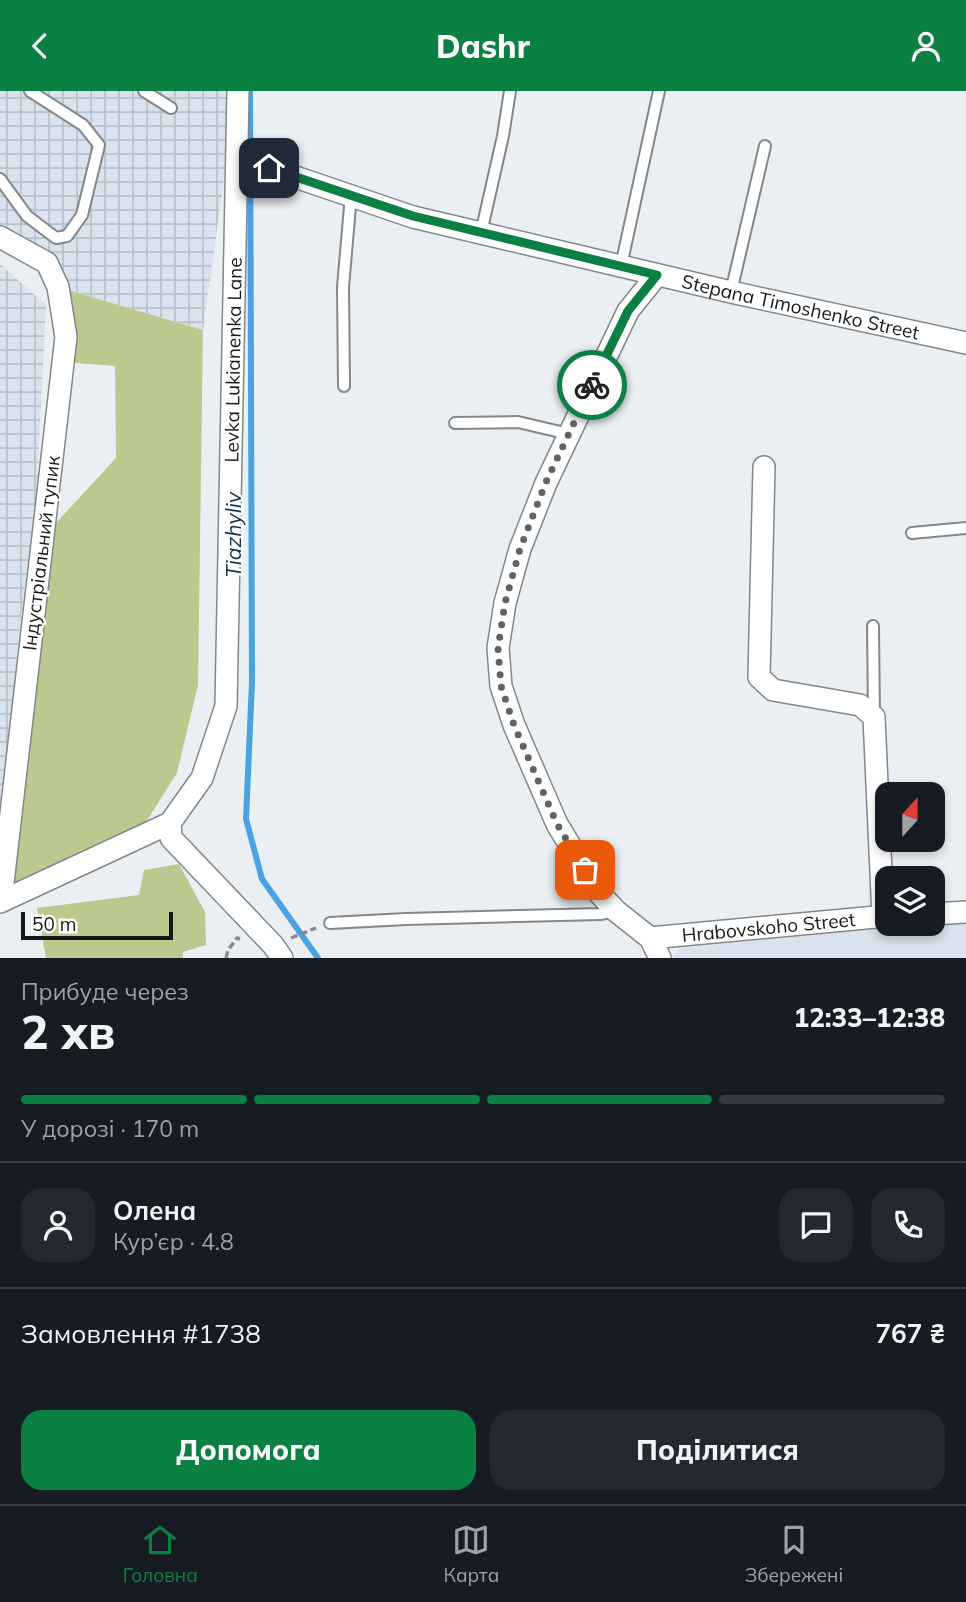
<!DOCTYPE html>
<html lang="uk">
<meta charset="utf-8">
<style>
body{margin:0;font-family:Mulish,sans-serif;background:#242831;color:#f1f3f6;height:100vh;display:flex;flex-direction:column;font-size:26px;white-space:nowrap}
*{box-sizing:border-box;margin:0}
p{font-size:23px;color:#9ea1a6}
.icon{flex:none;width:38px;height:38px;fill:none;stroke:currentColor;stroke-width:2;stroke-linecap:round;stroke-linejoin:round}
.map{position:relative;height:867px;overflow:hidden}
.details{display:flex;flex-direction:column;background:#171b24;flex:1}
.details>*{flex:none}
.needle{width:46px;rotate:21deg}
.fabs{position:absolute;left:875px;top:691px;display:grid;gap:14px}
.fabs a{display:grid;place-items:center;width:70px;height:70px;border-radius:14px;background:#171b24;box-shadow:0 4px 10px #0003;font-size:35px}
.scale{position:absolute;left:21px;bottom:18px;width:152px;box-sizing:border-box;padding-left:7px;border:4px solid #151718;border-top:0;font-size:19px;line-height:24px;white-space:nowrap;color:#151718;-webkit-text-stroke:5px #fff;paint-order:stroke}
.pin{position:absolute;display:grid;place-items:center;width:60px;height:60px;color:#fff;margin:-30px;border-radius:14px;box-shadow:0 4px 10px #0006}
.courier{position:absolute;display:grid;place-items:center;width:70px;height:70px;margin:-35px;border:5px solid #0b8043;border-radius:50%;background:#fff;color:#222;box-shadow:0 2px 9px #0007}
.head em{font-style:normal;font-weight:800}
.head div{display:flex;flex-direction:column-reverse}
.head{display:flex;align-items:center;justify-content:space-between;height:119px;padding:0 21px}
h1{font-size:46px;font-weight:800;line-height:52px}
.bar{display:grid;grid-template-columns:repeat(4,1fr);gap:10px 7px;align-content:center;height:84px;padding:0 21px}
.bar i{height:9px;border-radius:5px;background:#363941}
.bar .active{background:#0b8043}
.bar p{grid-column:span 4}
.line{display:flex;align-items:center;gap:18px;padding:0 21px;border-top:2px solid #363941}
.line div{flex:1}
.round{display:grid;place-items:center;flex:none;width:74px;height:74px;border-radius:21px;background:#242831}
.primary-button{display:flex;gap:14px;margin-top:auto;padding:14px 21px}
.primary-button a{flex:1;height:80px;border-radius:21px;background:#0b8043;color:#fff;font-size:28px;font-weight:800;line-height:80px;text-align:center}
.primary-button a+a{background:#242831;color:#f1f3f6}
header{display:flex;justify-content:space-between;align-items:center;height:91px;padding:0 21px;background:#0b8043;color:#fff;font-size:32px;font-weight:800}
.dock{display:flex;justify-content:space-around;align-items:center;height:98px;border-top:2px solid #363941;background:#171b24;font-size:19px;color:#9ea1a6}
.dock a{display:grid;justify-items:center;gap:4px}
.dock .active{color:#0b8043}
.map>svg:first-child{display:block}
.built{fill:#d8e3ed}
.industrial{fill:url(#industrial-grid)}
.garden{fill:#bbc88e}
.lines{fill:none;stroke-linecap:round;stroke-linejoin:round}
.stream{stroke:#4aa2e2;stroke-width:6}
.lane-casing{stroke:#82878b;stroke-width:14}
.street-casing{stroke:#82878b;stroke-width:24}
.path{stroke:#868a8c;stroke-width:3.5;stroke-dasharray:7 3.5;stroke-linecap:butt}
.lane{stroke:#fff;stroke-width:10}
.street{stroke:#fff;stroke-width:21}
.done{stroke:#606365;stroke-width:7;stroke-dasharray:0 12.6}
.route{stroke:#0b8043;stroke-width:9}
.labels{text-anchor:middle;stroke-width:5;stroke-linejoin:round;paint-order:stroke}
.street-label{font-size:19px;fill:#151718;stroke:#fff}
.water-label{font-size:21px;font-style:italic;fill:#0c324c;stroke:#fff}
</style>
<header><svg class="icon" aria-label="back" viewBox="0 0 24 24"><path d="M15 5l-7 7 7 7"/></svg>Dashr<svg class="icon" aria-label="person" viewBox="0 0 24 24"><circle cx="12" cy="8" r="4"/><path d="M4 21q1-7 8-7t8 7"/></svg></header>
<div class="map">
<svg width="966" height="867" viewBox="0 0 966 867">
<defs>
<pattern id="industrial-grid" width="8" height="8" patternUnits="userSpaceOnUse" patternTransform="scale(1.75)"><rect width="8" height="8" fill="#d8e3ed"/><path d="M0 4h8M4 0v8" fill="none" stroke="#b8c2ca"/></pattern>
</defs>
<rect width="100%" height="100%" fill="#eaeff3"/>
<!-- built -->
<polygon class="built" points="966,831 966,867 672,867 680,857 901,835"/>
<!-- industrial -->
<g class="industrial">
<polygon points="0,0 227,0 225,80 203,239 58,196 0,146"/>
<polygon points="0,173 46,214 37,398 21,524 0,740"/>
</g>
<!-- garden -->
<g class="garden">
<polygon points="58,196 203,239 198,594 177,682 136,747 1,809 43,446 116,367 115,275 63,271"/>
<polygon points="179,773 205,821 206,854 183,861 183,867 46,867 37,817 139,804 144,779"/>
</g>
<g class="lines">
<!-- stream -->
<polyline class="stream" points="250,0 252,591 246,728 262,788 318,867"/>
<!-- lane casing -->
<g class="lane-casing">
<g id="lane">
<polyline points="144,0 171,17"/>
<polyline points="0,88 27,125 56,147 67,145 82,124 99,54 83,34 30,0"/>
<polyline points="481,142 503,45 510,0"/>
<polyline points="621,175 659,0"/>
<polyline points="731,201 765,55"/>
<polyline points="344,295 343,196 351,104"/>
<polyline points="455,332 518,331 569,343"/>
<polyline points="912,442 966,437"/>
<polyline points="873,535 874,626"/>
<polyline points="330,832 406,828 600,823 616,820"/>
</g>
</g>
<!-- street casing -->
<g class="street-casing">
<g id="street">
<polyline points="238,0 226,615 202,687 170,732 171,747 273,854 282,867"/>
<path id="s1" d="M269,77L413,126L731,201L966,252"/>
<polyline points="0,146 47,172 58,196 66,246 1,809"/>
<polyline points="657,184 628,220 546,392 520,458 505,512 498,557 501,595 514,634 557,733 599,802 616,820 650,847 660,867"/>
<polyline points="764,376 759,586 773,599 860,614 874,626 883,826"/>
<polyline points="0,811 170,732"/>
<polyline points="933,823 966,821"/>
<path id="s2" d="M650,847L887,825"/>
</g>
</g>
<!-- path -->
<g class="path">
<polyline points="291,847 316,837"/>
<polyline points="226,867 228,859 237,847 240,848"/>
</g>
<!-- lane -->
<use href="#lane" class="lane"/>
<!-- street -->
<use href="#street" class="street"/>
</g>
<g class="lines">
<!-- done -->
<polyline class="done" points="585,779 557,733 514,634 501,595 498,557 505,512 520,458 546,391 592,294"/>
<!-- route -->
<polyline class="route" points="269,77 413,125 657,184 628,220 592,294"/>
</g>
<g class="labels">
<!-- street labels -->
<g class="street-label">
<text dy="7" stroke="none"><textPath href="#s1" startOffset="550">Stepana Timoshenko Street</textPath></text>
<text transform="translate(233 269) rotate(-89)" y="7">Levka Lukianenka Lane</text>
<text transform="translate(41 462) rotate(-83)" y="7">Індустріальний тупик</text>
<text dy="7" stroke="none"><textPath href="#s2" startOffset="119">Hrabovskoho Street</textPath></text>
</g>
<!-- water labels -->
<g class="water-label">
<text transform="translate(234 444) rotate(-90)" y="7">Tiazhyliv</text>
</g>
</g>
</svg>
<div class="fabs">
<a><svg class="needle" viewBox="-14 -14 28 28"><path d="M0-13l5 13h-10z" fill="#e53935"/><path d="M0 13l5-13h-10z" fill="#9ea1a6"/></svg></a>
<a><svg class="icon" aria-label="layers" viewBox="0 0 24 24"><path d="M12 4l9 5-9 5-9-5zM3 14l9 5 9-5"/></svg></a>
</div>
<div class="scale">50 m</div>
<div class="pin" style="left:585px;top:779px;background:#ea580c"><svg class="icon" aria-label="bag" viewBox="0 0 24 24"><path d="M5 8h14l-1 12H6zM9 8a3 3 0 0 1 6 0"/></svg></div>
<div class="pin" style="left:269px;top:77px;background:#1f2937"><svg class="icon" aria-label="home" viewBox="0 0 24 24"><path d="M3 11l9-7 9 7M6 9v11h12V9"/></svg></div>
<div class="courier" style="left:592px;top:294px"><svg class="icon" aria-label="bike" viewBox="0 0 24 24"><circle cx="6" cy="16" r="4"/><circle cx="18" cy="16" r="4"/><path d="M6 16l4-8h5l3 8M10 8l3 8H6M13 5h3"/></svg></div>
</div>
<section class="details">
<div class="head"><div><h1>2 хв</h1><p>Прибуде через</p></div><em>12:33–12:38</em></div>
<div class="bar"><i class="active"></i><i class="active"></i><i class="active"></i><i></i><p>У дорозі · 170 m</p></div>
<div class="line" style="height:126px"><a class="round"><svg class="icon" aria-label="person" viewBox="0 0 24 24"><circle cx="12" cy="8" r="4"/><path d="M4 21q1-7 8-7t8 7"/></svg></a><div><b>Олена</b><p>Кур’єр · 4.8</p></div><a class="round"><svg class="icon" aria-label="chat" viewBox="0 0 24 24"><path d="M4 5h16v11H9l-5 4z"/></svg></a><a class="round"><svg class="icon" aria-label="phone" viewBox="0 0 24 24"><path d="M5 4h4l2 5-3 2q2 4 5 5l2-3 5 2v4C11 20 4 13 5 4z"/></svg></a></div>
<div class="line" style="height:91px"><div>Замовлення #1738</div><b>767 ₴</b></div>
<div class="primary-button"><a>Допомога</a><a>Поділитися</a></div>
</section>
<nav class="dock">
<a class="active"><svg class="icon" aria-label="home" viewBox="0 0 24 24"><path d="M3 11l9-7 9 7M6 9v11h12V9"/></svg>Головна</a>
<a><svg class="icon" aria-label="map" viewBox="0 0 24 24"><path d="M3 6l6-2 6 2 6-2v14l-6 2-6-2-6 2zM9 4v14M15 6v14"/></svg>Карта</a>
<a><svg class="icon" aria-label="saved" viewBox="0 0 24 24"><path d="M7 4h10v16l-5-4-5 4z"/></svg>Збережені</a>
</nav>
